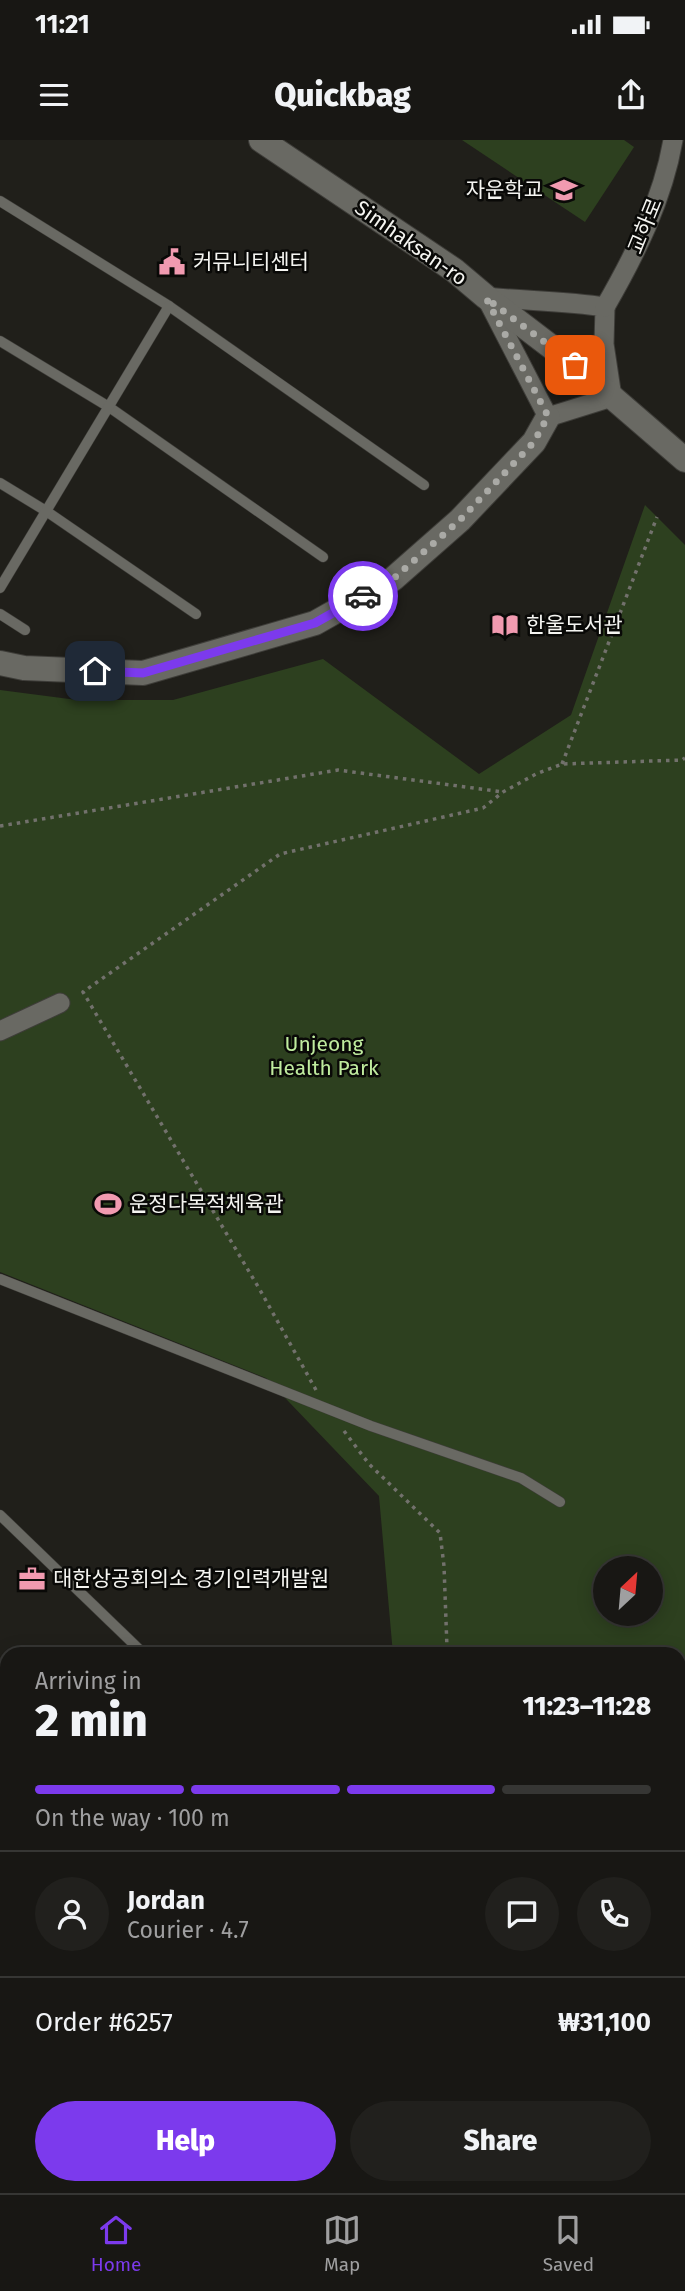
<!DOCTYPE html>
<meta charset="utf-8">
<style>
body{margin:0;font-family:"Fira Sans","Noto Sans KR",sans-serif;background:#21201d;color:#f1f3f6;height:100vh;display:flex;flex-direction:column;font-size:26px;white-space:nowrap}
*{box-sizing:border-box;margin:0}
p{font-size:23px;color:#9f9fa0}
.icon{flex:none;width:38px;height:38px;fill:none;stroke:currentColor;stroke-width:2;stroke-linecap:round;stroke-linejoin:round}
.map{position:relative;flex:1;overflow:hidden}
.sheet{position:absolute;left:0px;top:1507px;width:686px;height:548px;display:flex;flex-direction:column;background:#181714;border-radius:21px 21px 0 0;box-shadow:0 4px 18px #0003,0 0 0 2px #363634}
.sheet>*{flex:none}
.needle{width:46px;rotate:26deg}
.buttons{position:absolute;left:593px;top:1416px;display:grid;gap:14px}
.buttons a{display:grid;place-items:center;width:70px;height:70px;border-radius:50%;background:#181714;box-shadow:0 4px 18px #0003,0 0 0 2px #363634;font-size:35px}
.pin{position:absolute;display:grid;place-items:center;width:60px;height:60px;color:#fff;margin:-30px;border-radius:14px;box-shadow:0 4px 10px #0006}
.courier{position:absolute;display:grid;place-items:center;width:70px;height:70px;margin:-35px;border:5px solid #7c3aed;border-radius:50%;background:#fff;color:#222;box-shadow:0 2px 9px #0007}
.overview em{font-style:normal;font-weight:800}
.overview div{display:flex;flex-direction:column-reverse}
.overview{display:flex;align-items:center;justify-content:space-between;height:119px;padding:0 35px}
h1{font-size:46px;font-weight:800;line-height:52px}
.bar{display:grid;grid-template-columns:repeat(4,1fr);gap:10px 7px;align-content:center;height:84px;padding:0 35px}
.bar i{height:9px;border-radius:5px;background:#363634}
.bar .selected{background:#7c3aed}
.bar p{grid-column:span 4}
.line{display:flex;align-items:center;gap:18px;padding:0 35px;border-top:2px solid #363634}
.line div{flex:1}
.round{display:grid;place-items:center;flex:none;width:74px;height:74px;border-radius:37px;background:#21201d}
.cta{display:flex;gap:14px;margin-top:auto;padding:14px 35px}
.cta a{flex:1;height:80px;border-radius:42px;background:#7c3aed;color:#fff;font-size:28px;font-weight:800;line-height:80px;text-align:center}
.cta a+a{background:#21201d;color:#f1f3f6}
.status{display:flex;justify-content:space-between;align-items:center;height:49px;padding:0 35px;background:#181714;direction:ltr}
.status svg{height:19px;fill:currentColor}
header{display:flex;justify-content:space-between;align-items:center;height:91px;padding:0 35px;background:#181714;font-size:32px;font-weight:800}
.tab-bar{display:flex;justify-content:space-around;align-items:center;height:98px;border-top:2px solid #363634;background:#181714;font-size:19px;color:#9f9fa0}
.tab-bar a{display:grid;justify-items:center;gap:4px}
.tab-bar .selected{color:#7c3aed}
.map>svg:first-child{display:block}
.green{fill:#2d401f;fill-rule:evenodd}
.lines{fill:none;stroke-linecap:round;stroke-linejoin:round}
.service-casing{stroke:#3e3d39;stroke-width:11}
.pedestrian-casing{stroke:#3e3d39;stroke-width:16}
.minor-casing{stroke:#3e3d39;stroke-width:21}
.tertiary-casing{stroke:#3e3d39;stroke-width:26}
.secondary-casing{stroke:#3e3d39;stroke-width:30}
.path{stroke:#72716c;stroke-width:3.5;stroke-dasharray:3.5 5;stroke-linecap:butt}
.service{stroke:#696963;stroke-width:10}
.pedestrian{stroke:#696963;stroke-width:14}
.minor{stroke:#696963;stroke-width:19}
.tertiary{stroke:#696963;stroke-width:24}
.secondary{stroke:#8b7074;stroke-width:28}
.done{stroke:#aaaaa6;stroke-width:7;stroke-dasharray:0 12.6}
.route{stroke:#7c3aed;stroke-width:9}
.labels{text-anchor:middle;stroke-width:5;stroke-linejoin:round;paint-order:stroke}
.poi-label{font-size:21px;fill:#f5f5f1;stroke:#090907;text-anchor:start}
.street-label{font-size:21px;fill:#f5f5f1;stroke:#090907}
.park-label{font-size:21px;fill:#bfeb9e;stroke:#090907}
</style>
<div class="status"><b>11:21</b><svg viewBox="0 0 49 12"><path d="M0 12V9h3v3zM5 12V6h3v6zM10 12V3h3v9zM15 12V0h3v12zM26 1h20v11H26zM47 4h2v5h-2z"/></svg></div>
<header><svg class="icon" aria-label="menu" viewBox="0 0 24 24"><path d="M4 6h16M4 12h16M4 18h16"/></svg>Quickbag<svg class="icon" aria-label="share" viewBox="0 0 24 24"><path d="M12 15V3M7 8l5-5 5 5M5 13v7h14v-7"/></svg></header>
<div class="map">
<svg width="685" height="2053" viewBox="0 0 685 2053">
<rect width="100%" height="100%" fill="#201f1a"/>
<!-- green -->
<g class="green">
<polygon points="462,0 624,0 634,7 585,82"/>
<path d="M645,365L685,405V1593L679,1604V1514H393L379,1356L266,1238L0,1132V550L77,560H173L323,519L479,634L571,575ZM606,1428H651V1474H606Z"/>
<polygon points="679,1636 685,1639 685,1690 679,1687"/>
</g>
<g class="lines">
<!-- service casing -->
<g class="service-casing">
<g id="service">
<polyline points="0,61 169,166 424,345"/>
<polyline points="0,201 109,267 323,417"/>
<polyline points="0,343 46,371 196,474"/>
<polyline points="0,448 169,166"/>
<polyline points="0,474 25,490"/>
<polyline points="0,1139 371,1286 521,1338 560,1362"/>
<polyline points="0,1375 144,1514"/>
</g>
</g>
<!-- pedestrian casing -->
<g class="pedestrian-casing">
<polyline id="pedestrian" points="679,1653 685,1656"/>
</g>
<!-- minor casing -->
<g class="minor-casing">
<g id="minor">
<path d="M486,157C526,161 565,161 605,167L604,204L612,257L548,277Z"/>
<path d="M605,167C635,115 663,59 673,0"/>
<polyline points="0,891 60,863"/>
</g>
</g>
<!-- tertiary casing -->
<g class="tertiary-casing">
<g id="tertiary">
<polyline points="261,0 454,130 486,157 575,225 685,320"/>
<polyline points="0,523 24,528 143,533 315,483 393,439 460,380 534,302 548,277"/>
<polyline points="0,1890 7,1894"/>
<polyline points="289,2048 299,2053"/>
</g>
</g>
<!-- secondary casing -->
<g class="secondary-casing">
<g id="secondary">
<polyline points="679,1737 685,1726"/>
<polyline points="510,2053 513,2048"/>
</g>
</g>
<!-- path -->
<g class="path">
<polyline points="562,624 657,377"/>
<polyline points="0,686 338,630 503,652"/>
<polyline points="316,1250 260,1150 83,852 280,714 483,668 503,652 536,634 562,624 682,620 685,618"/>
<polyline points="344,1291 369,1324 440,1393 444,1426 447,1508 453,1514"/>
<polyline points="679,1845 685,1833"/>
<polyline points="569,2053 572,2048"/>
</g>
<!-- service -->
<use href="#service" class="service"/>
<!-- pedestrian -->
<use href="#pedestrian" class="pedestrian"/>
<!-- minor -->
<use href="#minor" class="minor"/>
<!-- tertiary -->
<use href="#tertiary" class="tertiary"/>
<!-- secondary -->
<use href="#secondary" class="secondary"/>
</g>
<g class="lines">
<!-- done -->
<polyline class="done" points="363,456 393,439 460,380 534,302 548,276 486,158 575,225"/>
<!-- route -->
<polyline class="route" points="95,531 143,533 315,483 363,456"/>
</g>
<!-- icons -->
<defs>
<g id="school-bare" transform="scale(2.1)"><path d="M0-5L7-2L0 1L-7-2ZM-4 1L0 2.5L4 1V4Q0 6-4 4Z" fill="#f19ab0" stroke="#090907" stroke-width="2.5" paint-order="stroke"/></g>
<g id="civic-bare" transform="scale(2.1)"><path d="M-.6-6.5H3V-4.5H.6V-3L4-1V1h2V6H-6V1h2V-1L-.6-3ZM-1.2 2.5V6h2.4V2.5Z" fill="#f19ab0" stroke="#090907" stroke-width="2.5" paint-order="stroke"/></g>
<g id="library-bare" transform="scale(2.1)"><path d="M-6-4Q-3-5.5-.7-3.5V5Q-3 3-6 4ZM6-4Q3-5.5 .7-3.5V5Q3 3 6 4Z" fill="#f19ab0" stroke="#090907" stroke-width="2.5" paint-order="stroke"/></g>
<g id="stadium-bare" transform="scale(2.1)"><path d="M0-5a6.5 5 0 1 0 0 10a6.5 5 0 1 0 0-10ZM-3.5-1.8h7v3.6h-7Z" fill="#f19ab0" stroke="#090907" stroke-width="2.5" paint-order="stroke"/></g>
<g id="office-bare" transform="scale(2.1)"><path d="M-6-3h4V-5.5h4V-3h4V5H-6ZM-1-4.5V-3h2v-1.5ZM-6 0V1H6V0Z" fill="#f19ab0" stroke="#090907" stroke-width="2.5" paint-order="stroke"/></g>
</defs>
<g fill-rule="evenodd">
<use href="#school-bare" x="564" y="50"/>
<use href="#civic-bare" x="172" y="122"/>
<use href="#library-bare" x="505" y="485"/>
<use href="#stadium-bare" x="108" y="1064"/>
<use href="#office-bare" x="32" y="1439"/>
</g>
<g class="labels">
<!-- poi labels -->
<g class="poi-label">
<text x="543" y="57" text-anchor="end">자운학교</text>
<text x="193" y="129">커뮤니티센터</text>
<text x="526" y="492">한울도서관</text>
<text x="129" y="1071">운정다목적체육관</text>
<text x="53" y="1446">대한상공회의소 경기인력개발원</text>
</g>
<!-- street labels -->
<g class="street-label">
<text transform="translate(645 86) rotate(-68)" y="7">교하로</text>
<text transform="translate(411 103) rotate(35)" y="7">Simhaksan-ro</text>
</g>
<!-- park labels -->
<g class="park-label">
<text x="324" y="911">Unjeong<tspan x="324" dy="24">Health Park</tspan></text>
</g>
</g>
</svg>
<div class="buttons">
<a><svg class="needle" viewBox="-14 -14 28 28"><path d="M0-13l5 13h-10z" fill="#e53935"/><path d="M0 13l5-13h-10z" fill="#9f9fa0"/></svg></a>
</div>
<div class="pin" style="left:575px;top:225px;background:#ea580c"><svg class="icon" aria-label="bag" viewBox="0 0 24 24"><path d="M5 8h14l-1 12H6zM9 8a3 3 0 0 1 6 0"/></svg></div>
<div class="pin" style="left:95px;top:531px;background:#1f2937"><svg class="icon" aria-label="home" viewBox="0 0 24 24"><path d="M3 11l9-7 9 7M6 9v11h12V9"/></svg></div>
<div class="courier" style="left:363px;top:456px"><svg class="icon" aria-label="car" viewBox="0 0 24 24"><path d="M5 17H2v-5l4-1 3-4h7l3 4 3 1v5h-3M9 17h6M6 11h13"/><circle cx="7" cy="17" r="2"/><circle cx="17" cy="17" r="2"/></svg></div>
<section class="sheet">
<div class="overview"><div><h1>2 min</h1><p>Arriving in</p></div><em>11:23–11:28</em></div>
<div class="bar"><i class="selected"></i><i class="selected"></i><i class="selected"></i><i></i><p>On the way · 100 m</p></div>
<div class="line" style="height:126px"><a class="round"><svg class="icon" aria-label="person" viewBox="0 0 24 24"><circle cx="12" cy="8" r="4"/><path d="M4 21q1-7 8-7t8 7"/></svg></a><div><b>Jordan</b><p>Courier · 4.7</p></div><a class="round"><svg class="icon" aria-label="chat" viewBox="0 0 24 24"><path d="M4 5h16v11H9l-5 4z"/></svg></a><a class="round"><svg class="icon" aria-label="phone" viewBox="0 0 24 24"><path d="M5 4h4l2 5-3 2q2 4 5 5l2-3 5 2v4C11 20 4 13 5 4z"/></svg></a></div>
<div class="line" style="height:91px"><div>Order #6257</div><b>₩31,100</b></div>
<div class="cta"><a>Help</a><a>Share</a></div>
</section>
</div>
<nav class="tab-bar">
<a class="selected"><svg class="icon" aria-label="home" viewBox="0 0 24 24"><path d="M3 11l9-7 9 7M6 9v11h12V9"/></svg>Home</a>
<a><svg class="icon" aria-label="map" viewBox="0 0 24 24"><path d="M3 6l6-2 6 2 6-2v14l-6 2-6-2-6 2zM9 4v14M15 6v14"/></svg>Map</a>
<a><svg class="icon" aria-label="saved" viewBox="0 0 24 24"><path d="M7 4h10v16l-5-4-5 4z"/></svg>Saved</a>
</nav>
